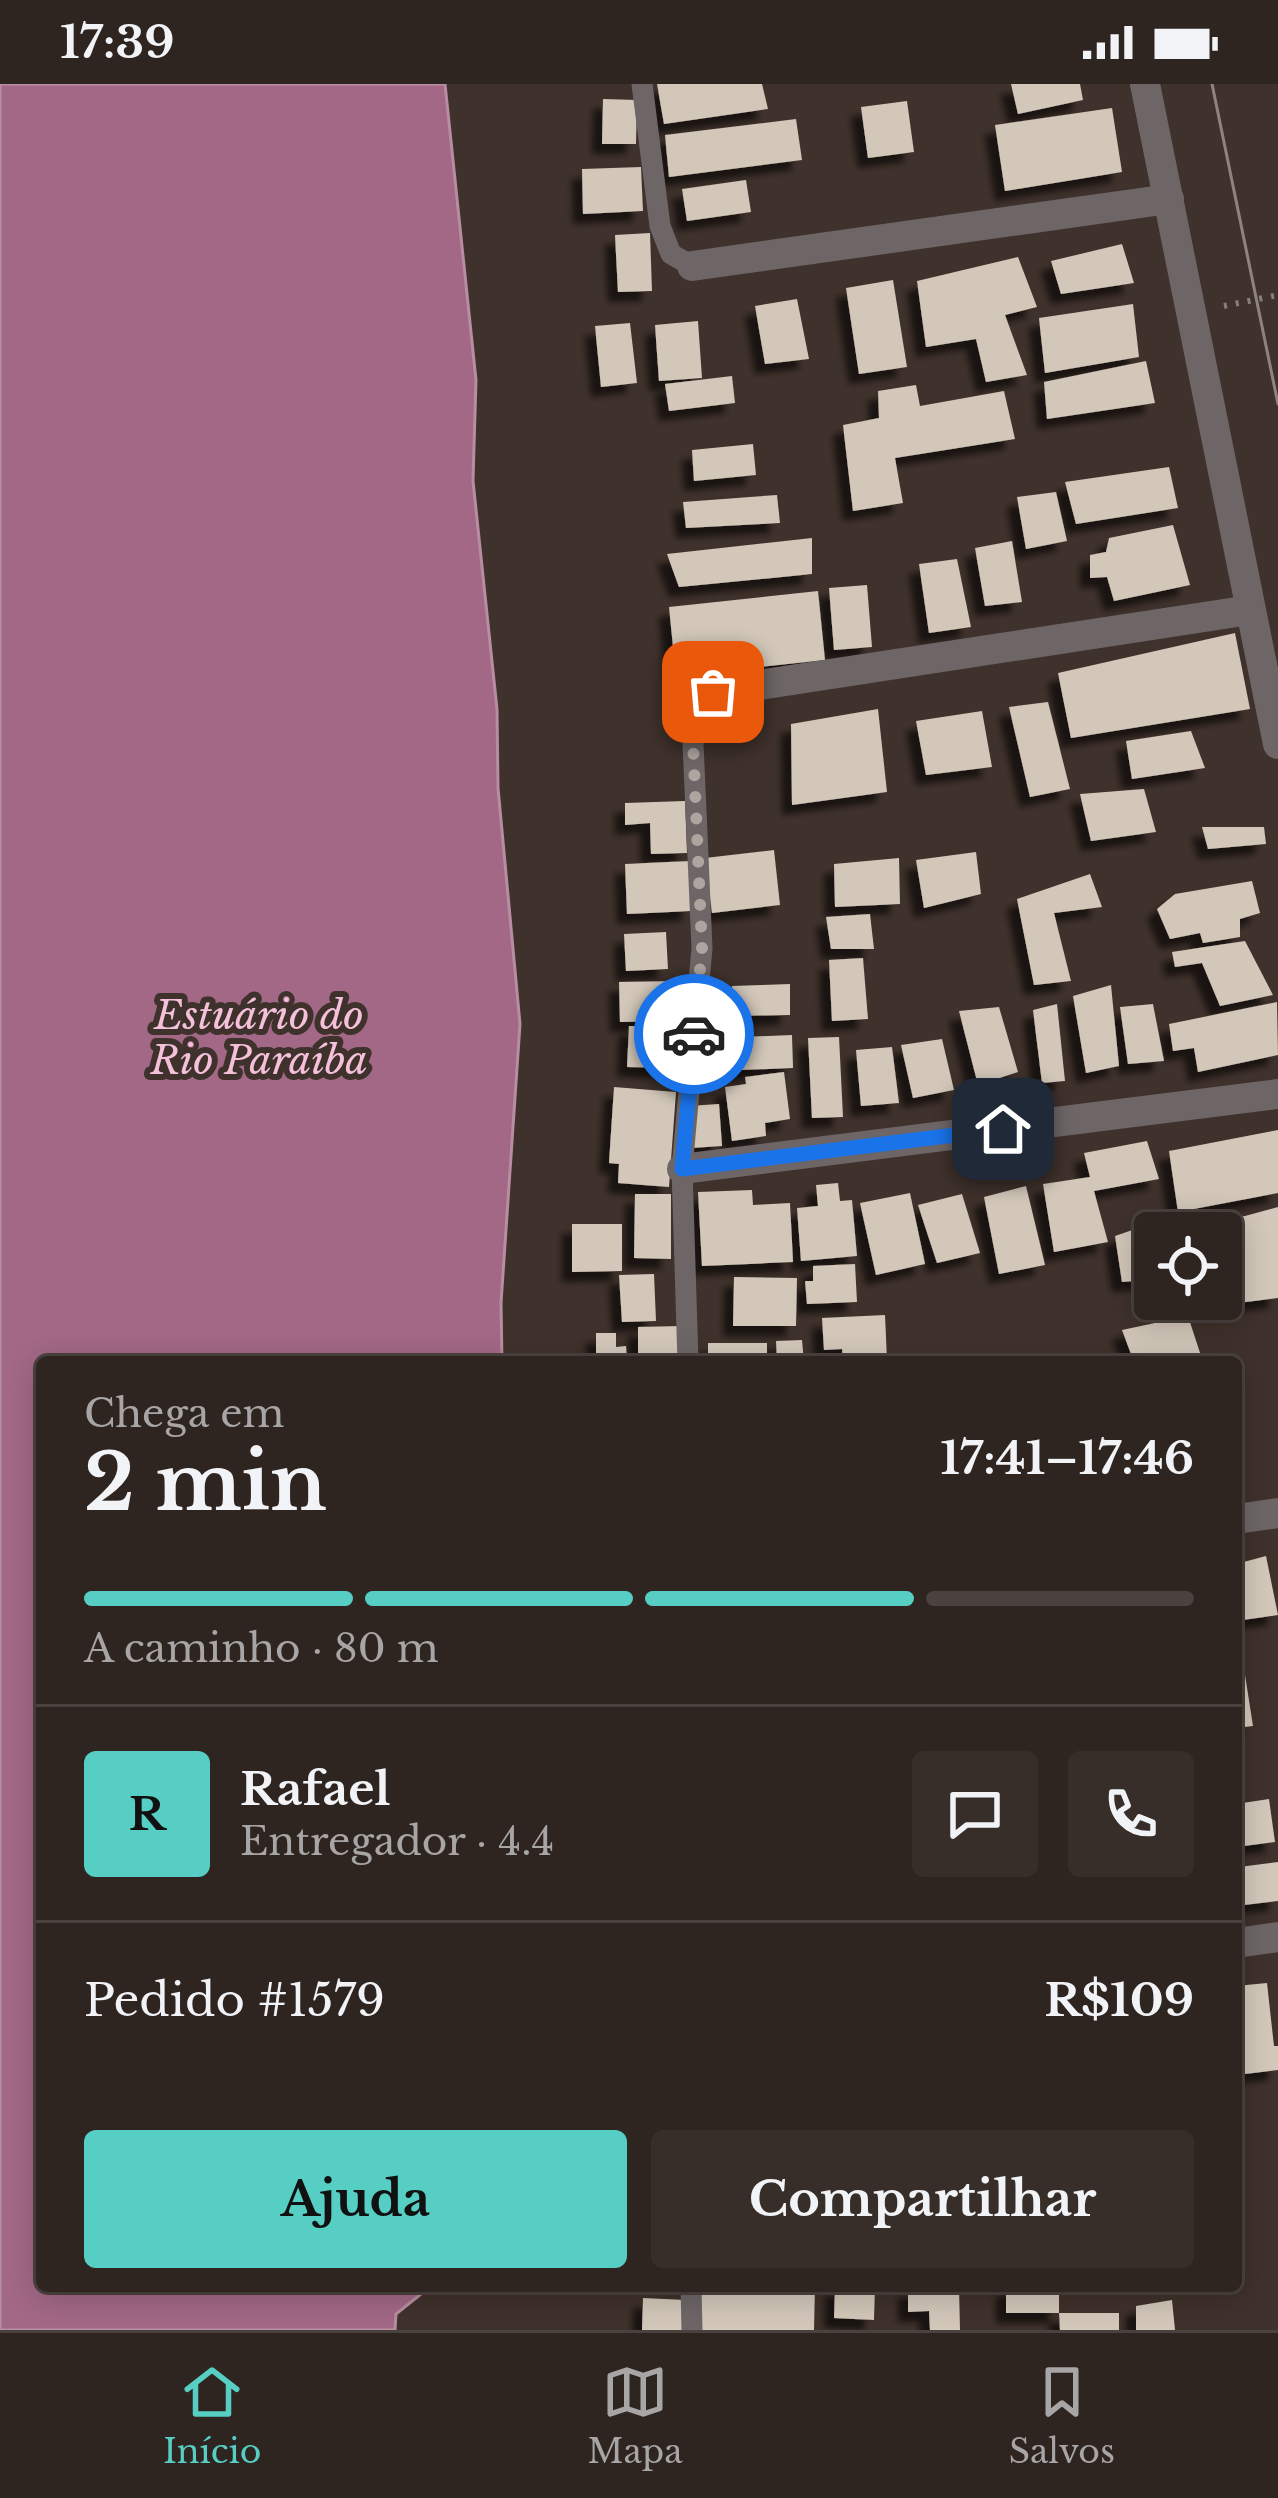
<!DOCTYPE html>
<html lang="pt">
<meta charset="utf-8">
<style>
body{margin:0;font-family:"Libre Baskerville",serif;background:#372d29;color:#f1f3f6;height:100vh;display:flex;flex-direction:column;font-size:45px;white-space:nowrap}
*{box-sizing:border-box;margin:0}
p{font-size:39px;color:#a7a5a5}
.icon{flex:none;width:66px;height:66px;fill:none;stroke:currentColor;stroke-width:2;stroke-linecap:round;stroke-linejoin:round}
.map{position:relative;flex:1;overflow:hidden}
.sheet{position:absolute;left:36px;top:1272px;width:1206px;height:936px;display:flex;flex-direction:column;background:#2f2520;border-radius:12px;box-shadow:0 6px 30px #0003,0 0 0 3px #4a423e}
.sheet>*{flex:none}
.buttons{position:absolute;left:1134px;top:1128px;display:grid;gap:24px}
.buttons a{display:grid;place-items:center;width:108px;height:108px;border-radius:12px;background:#2f2520;box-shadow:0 6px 30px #0003,0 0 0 3px #4a423e;font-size:60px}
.pin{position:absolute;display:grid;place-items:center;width:102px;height:102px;color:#fff;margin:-51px;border-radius:24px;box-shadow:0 6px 18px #0006}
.courier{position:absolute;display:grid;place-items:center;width:120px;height:120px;margin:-60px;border:9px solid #1a73e8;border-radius:50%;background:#fff;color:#222;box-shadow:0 3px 15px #0007}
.headline em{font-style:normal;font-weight:800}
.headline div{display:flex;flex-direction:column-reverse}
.headline{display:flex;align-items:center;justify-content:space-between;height:204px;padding:0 48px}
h1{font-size:78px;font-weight:800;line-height:90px}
.bar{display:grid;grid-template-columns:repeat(4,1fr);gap:18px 12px;align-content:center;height:144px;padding:0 48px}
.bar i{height:15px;border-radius:9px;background:#4a423e}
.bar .selected{background:#56cec4}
.bar p{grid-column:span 4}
.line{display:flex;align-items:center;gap:30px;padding:0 48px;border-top:3px solid #4a423e}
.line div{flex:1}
.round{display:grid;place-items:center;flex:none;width:126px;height:126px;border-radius:12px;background:#372d29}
.button{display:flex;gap:24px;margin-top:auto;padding:24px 48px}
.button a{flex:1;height:138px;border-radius:12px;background:#56cec4;color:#111;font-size:48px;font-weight:800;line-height:138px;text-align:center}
.button a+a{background:#372d29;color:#f1f3f6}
.status{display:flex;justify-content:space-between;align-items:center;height:84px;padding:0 60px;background:#2f2520;direction:ltr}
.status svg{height:33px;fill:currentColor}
.menu{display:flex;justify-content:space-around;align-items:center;height:168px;border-top:3px solid #4a423e;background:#2f2520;font-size:33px;color:#a7a5a5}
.menu a{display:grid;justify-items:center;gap:6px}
.menu .selected{color:#56cec4}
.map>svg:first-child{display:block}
.water{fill:#a26886;stroke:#b88da1;stroke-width:3}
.building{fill:#d2c7b9;filter:url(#shadow)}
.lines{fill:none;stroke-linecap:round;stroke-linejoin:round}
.path{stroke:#8a7e79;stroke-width:6;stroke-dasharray:3 9;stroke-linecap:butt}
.service{stroke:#6e6666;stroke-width:21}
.minor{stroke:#6e6666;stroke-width:30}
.tram{stroke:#8f837e;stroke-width:3}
.done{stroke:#afa5a0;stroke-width:12;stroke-dasharray:0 21.6}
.route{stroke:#1a73e8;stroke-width:15}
.labels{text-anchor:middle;stroke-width:12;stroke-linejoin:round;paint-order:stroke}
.water-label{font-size:39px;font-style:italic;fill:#f5c0da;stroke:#3f312b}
</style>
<div class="status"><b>17:39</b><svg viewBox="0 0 49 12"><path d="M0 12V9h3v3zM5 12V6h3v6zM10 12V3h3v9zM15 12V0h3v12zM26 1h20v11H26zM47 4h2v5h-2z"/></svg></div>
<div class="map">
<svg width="1278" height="2246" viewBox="0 0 1278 2246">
<defs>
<filter id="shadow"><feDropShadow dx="-10" dy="10" stdDeviation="3" flood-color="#0009"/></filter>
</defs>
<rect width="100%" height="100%" fill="#3f312b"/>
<!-- water -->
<polygon class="water" points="0,0 445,0 476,296 473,397 497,625 498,704 520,940 501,1219 502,1278 42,1278 42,2202 431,2202 396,2230 395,2246 0,2246"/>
<!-- building -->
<g class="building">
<polygon points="657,0 762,0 768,25 664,40"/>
<polygon points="1011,0 1080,0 1083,16 1018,30"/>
<polygon points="603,15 637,16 636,60 602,60"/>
<polygon points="907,17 914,68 868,74 861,23"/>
<polygon points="1112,24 1122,88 1005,107 995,41"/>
<polygon points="796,35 802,76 669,93 665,51"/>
<polygon points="641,83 643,127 583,130 582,85"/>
<polygon points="746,96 751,128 687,137 682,105"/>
<polygon points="650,149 652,207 618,208 615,151"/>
<polygon points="1122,160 1134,199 1061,210 1051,177"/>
<polygon points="1018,173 1037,223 1005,231 1027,291 986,298 976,255 926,263 917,197"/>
<polygon points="893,196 907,283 859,290 846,204"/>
<polygon points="797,215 809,275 765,280 755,222"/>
<polygon points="1133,220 1139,273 1045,289 1039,234"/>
<polygon points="698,237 702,294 659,297 655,241"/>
<polygon points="630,239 637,299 601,303 595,242"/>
<polygon points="1146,277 1155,319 1047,335 1044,298"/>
<polygon points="732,292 735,319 669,327 665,300"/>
<polygon points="916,301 920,322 1004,307 1015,355 895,374 903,419 853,427 843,341 879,334 878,307"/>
<polygon points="753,360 756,391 694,397 692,366"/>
<polygon points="1169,383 1178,424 1076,440 1065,398"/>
<polygon points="1056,408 1067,457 1026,465 1017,413"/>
<polygon points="777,411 780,439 686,444 683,418"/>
<polygon points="1173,441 1190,501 1114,517 1107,493 1090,494 1090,471 1106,468 1109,454"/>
<polygon points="812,454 812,490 679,503 667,470"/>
<polygon points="1012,457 1022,518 985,522 975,464"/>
<polygon points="957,475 971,543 929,549 919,480"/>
<polygon points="867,501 872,563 834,566 829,504"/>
<polygon points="818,507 825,576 676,592 669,523"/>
<polygon points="1235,549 1250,625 1071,654 1058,589"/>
<polygon points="1048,618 1070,705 1030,713 1009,623"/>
<polygon points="878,625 887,708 792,721 791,640"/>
<polygon points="982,627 992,683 926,691 916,637"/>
<polygon points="1191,647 1205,684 1132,695 1126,657"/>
<polygon points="1144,705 1156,748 1091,757 1080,710"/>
<polygon points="685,717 687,769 651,770 650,739 625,741 625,719"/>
<polygon points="1202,743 1264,743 1266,760 1208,765"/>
<polygon points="774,766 780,821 712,829 705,774"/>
<polygon points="976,768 981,810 924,824 916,776"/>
<polygon points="899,774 900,820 835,823 834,780"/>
<polygon points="690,777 692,827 627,830 625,780"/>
<polygon points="1090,790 1102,823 1054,829 1071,897 1034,901 1017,815"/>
<polygon points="1252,797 1260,829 1240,835 1240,853 1203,859 1200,849 1170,855 1157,825 1175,810"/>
<polygon points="870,830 874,865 831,865 826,833"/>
<polygon points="666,848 668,885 626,887 624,850"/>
<polygon points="1245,857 1273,911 1220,922 1202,879 1175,883 1172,868"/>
<polygon points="863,874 868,935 832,937 829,876"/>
<polygon points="680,897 680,937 620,938 619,898"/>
<polygon points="790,900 790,931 732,932 732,902"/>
<polygon points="1111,901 1119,982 1086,989 1073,912"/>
<polygon points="1277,918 1278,971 1198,988 1194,964 1173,967 1169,940"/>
<polygon points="1057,920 1065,997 1042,999 1033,926"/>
<polygon points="1153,920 1164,977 1128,980 1120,923"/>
<polygon points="999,923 1018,988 978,1001 959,927"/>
<polygon points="629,942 672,943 671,984 627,983"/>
<polygon points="792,951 793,984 716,987 715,954"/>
<polygon points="839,953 843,1033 812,1034 808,954"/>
<polygon points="942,955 954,1006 913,1014 901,961"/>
<polygon points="892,963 899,1019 861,1022 856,966"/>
<polygon points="784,988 790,1035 765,1039 766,1052 732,1057 725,1003 746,1000 745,993"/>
<polygon points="614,1003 676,1008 669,1103 618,1099 619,1080 609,1079"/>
<polygon points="719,1020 722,1062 691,1064 688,1022"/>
<polygon points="1278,1046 1278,1109 1178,1128 1169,1067"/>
<polygon points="1147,1057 1159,1095 1094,1107 1108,1158 1054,1168 1043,1100 1090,1093 1084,1069"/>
<polygon points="838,1099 840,1117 852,1116 857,1172 801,1177 797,1124 818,1122 816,1101"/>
<polygon points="1026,1102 1045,1181 999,1190 984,1113"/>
<polygon points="752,1106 753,1121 790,1119 793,1178 702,1182 698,1108"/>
<polygon points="910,1109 925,1180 876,1191 860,1119"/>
<polygon points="635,1110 671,1110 671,1175 634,1174"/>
<polygon points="962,1110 980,1169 937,1179 918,1121"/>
<polygon points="1278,1123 1278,1214 1158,1229 1154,1215 1221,1215 1221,1149 1155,1149 1155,1214 1148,1196 1122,1198 1115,1152 1144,1142 1245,1132"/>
<polygon points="572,1140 622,1140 622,1187 572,1188"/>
<polygon points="855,1180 857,1218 807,1220 805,1197 813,1197 813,1182"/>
<polygon points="654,1190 656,1237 622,1238 619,1191"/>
<polygon points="734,1193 797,1194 796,1242 733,1242"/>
<polygon points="885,1231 887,1276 843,1278 842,1265 824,1266 822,1234"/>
<polygon points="1188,1232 1203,1278 1134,1278 1122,1246"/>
<polygon points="680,1242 681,1278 638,1278 638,1243"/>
<polygon points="596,1249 616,1249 616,1263 626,1262 627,1278 596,1278"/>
<polygon points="802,1256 804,1278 777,1278 776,1257"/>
<rect x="708" y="1259" width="59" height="19"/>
<polygon points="1266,1472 1278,1531 1236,1537 1236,1480"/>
<polygon points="1245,1591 1253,1642 1236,1644 1236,1593"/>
<polygon points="1269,1715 1275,1758 1236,1763 1236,1720"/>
<polygon points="1278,1778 1278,1817 1244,1821 1239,1783"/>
<polygon points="1267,1899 1274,1962 1278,1962 1278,1986 1245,1990 1236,1902"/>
<polygon points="700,2202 815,2202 814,2246 699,2246"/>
<polygon points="835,2202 875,2202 874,2236 834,2234"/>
<rect x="1006" y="2202" width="53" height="27"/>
<polygon points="959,2203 960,2246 930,2246 929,2227 908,2228 908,2204"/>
<polygon points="643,2214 686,2216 685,2246 642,2246"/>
<polygon points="1172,2216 1175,2246 1136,2246 1136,2222"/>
<polygon points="1059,2229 1119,2229 1119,2246 1060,2246"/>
</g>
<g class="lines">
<!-- path -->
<polyline class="path" points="1224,222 1278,211"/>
<!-- service -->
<g class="service">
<polyline points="642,0 660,142 671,170 692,182"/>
<polyline points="688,1278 682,1085 702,864 692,636 696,621 713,608"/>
<polyline points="691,2202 692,2246"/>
</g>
<!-- minor -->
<g class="minor">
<polyline points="1145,0 1278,660"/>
<polyline points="692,182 1169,115"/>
<polyline points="713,608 1250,526"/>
<polyline points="682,1085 1278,1010"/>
<polyline points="1236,1435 1278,1429"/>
<polyline points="1236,1859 1278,1853"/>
</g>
<!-- tram -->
<polyline class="tram" points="1212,0 1278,320"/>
</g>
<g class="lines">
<!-- done -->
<polyline class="done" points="694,950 702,864 692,636 696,621 713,608"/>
<!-- route -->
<polyline class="route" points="694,950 682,1085 1003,1045"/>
</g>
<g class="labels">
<!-- water labels -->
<g class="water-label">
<text x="259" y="945">Estuário do<tspan x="259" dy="45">Rio Paraíba</tspan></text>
</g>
</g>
</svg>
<div class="buttons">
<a><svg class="icon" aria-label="locate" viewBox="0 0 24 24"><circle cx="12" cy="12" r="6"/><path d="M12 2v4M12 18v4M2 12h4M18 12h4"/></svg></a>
</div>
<div class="pin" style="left:713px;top:608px;background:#ea580c"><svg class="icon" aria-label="bag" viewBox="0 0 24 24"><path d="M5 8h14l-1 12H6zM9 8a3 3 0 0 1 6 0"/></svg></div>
<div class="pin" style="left:1003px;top:1045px;background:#1f2937"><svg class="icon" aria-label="home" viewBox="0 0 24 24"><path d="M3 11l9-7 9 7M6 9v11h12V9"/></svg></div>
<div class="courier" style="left:694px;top:950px"><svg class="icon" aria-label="car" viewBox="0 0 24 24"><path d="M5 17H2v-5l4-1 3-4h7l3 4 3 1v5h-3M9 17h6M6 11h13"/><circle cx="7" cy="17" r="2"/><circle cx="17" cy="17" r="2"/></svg></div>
<section class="sheet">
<div class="headline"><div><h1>2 min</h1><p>Chega em</p></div><em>17:41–17:46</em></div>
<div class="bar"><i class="selected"></i><i class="selected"></i><i class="selected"></i><i></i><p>A caminho · 80 m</p></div>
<div class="line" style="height:216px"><b class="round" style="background:#56cec4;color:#111">R</b><div><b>Rafael</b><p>Entregador · 4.4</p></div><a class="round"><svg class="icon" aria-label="chat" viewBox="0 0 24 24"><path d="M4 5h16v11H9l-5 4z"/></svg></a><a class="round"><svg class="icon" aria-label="phone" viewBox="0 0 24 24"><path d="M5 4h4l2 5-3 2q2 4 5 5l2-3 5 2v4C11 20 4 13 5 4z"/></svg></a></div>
<div class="line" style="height:156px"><div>Pedido #1579</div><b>R$109</b></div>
<div class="button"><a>Ajuda</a><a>Compartilhar</a></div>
</section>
</div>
<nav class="menu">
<a class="selected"><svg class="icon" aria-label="home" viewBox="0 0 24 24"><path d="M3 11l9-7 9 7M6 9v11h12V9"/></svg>Início</a>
<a><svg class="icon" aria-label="map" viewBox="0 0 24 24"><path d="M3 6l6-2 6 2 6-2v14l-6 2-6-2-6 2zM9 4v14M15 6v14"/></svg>Mapa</a>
<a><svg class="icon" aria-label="saved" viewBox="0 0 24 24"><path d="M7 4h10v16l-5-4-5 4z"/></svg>Salvos</a>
</nav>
